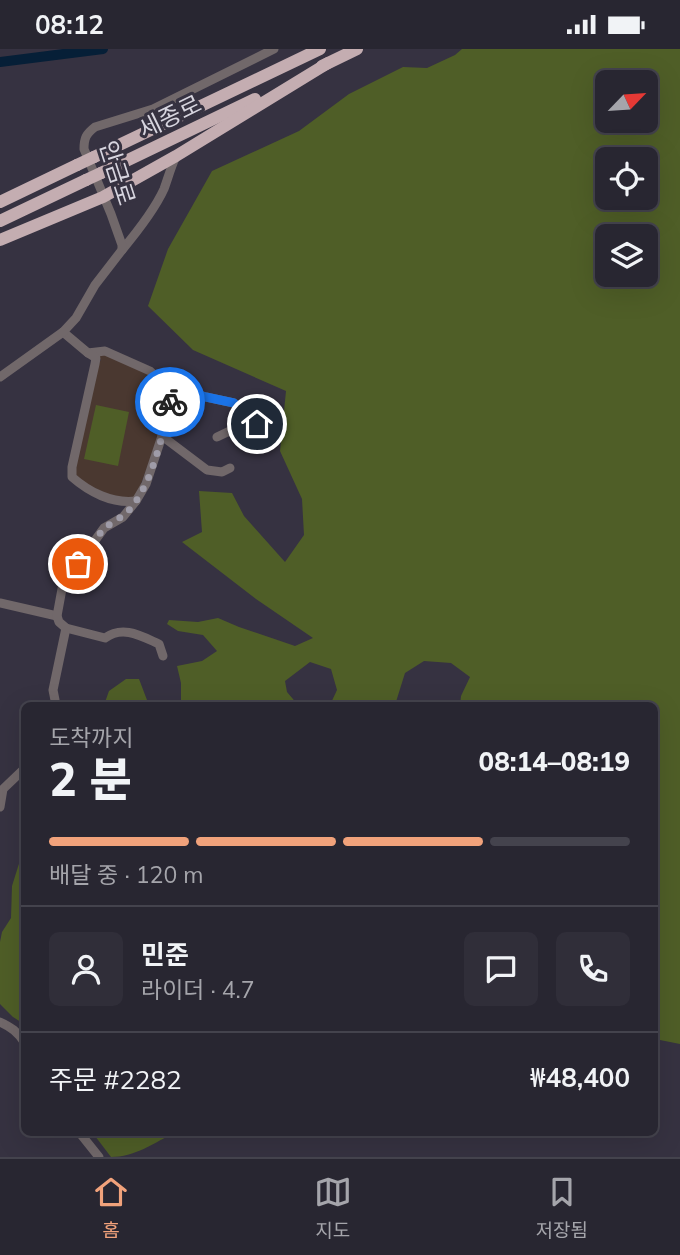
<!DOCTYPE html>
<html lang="ko">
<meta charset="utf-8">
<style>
body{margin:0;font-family:Mulish,"Noto Sans KR",sans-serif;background:#302e39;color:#f1f3f6;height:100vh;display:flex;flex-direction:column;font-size:26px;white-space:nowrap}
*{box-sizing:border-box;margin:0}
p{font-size:23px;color:#a5a5ab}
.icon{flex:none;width:38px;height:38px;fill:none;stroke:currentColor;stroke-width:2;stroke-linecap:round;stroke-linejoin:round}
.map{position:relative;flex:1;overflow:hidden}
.side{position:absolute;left:21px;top:653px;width:637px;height:434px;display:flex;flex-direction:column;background:#282631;border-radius:10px;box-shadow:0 7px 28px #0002,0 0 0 2px #44434d}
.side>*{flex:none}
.needle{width:46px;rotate:65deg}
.fabs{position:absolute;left:595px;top:21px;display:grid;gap:14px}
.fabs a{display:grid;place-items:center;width:63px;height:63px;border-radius:10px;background:#282631;box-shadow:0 7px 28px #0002,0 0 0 2px #44434d;font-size:35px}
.pin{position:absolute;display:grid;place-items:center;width:60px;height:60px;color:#fff;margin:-30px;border:4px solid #fff;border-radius:50%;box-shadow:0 2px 7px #0007}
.courier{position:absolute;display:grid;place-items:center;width:70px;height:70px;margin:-35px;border:5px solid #1a73e8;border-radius:50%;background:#fff;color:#222;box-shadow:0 2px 9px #0007}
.head em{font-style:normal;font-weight:800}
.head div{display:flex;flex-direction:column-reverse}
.head{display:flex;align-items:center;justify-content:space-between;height:119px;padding:0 28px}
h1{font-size:46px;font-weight:800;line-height:52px}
.bar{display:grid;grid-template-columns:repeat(4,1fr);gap:10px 7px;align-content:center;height:84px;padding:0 28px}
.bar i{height:9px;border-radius:5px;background:#44434d}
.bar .selected{background:#f1a27b}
.bar p{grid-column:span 4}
.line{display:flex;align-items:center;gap:18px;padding:0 28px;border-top:2px solid #44434d}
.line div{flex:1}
.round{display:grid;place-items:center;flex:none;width:74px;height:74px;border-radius:10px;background:#302e39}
.status{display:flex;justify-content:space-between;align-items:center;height:49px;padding:0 35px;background:#282631;direction:ltr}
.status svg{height:19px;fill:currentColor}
.tabs{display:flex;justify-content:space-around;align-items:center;height:98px;border-top:2px solid #44434d;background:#282631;font-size:19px;color:#a5a5ab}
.tabs a{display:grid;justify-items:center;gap:4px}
.tabs .selected{color:#f1a27b}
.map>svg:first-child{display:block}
.education{fill:#4a3830}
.green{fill:#4f5e27;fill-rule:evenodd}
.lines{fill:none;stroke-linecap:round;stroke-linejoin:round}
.river{stroke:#061f37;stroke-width:10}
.minor{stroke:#71686a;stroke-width:9}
.highway{stroke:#c4adb1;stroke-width:12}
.highway-bridge{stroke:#c4adb1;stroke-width:12}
.done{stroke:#9f9ca8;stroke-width:7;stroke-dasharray:0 12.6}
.route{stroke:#1a73e8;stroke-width:9}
.labels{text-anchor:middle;stroke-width:6;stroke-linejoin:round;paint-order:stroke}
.street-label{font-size:24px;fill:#d7d5df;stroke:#363241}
</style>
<div class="status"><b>08:12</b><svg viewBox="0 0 49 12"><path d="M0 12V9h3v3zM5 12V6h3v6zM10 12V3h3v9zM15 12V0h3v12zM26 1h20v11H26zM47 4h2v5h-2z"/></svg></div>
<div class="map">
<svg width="680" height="1108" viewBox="0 0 680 1108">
<rect width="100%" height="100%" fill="#363241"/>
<!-- education -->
<polygon class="education" points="100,303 147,324 166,342 159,386 135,451 110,446 85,435 74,424 96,317 101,311 97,306"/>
<!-- green -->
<g class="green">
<path d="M462,0H680V995L655,990L654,656H460L461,647L470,628L451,614L424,612L405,624L395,656H330L337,641L331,620L310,613L285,632L287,643L298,656H177L181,654V634L177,617L202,612L217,602L203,586L178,582L167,575L169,571L198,573L218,569L239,578L295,597L313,589L256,550L182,493L202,483L199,442L232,444L244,467L285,513L304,486L302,450L280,402L286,342L193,301L148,257L168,200L212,122L299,82L349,45L403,18L427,19L455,6ZM607,33H646V72H607ZM607,110H646V149H607ZM646,187V226H607V187Z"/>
<polygon points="96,356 129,363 118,417 84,410"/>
<polygon points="126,630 139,630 147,651 157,656 104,656 109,642"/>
<polygon points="24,803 24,975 13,968 0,955 0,893 2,883 11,869 12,837 22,805"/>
<path d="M92,1083H175C155,1094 134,1108 111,1108Z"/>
</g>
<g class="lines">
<!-- river -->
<polyline class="river" points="0,13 103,0"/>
<!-- minor -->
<g class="minor">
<path d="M122,201C137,183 154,162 164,140C168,129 171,118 176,107"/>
<polyline points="63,283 88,304 105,302 150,322 164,335 206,348 234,354 257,375"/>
<path d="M88,304L96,309L95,315L72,418V428C89,443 112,455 136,452"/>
<path d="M0,328L63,283L76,269L95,236L122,201V196L111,165L84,100C84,89 86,85 95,78L153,60L274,0"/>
<polyline points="162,387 207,421 222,423 230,419"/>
<polyline points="217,388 238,378 250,368"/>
<polyline points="0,554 57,567"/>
<path d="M66,579L105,589C123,576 141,587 159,595L163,607"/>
<polyline points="54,656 55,651 53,641 66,579 59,573 57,567 64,529 68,518 78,515 104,479 123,468 136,452 146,435 162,387 173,338"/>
<polyline points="0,758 3,740 24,720"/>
<path d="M0,973C11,978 18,983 24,993"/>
<polyline points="79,1083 99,1108"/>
</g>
<!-- highway -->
<g class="highway">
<polyline points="322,17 357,0"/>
<polyline points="94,108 320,0"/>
<polyline points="101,124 255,50"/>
<polyline points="0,153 77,116"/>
<polyline points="0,172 86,131"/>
<polyline points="0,191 103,148 176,107 328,14"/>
</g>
<!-- highway-bridge -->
<g class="highway-bridge">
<polyline points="77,116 94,108"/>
<polyline points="86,131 101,124"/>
</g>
</g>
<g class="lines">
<!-- done -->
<path class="done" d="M78,515C86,504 95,489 104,480C112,472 123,469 130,460C153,433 162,387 170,353"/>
<!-- route -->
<polyline class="route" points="170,353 173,338 206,348 234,354 257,375"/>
</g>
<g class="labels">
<!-- street labels -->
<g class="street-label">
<text transform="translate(170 68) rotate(-26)" y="8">세종로</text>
<text transform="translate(117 124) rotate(72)" y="8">안금로</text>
</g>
</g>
</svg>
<div class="fabs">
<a><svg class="needle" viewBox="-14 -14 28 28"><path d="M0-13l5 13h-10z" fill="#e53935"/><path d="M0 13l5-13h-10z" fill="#a5a5ab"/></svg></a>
<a><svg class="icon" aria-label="locate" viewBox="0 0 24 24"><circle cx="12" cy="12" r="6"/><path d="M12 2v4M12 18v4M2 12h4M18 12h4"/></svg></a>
<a><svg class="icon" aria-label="layers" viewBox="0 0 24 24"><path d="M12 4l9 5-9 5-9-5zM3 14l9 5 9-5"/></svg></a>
</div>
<div class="pin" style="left:78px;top:515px;background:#ea580c"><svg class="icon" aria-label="bag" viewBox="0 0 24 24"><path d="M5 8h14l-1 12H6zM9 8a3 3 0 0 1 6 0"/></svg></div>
<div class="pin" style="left:257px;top:375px;background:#1f2937"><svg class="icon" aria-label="home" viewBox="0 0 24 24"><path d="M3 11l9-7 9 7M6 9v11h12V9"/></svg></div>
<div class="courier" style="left:170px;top:353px"><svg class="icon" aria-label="bike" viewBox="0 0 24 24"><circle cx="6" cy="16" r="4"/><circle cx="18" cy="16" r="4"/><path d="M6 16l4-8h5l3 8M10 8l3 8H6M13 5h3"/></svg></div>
<section class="side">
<div class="head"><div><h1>2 분</h1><p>도착까지</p></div><em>08:14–08:19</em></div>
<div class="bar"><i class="selected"></i><i class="selected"></i><i class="selected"></i><i></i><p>배달 중 · 120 m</p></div>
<div class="line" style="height:126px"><a class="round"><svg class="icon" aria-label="person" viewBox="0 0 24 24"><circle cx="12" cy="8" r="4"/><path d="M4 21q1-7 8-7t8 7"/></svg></a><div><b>민준</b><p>라이더 · 4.7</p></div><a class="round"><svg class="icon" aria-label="chat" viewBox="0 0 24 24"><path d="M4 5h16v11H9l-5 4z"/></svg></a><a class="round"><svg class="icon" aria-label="phone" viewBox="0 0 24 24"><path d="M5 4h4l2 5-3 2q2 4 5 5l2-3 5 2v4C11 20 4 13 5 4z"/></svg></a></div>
<div class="line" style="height:91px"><div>주문 #2282</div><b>₩48,400</b></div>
</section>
</div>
<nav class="tabs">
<a class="selected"><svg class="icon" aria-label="home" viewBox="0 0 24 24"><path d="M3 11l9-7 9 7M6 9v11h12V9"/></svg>홈</a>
<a><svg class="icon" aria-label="map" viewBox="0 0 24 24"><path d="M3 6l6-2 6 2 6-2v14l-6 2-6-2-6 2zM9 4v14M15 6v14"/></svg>지도</a>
<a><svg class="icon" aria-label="saved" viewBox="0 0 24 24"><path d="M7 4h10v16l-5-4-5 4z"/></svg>저장됨</a>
</nav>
